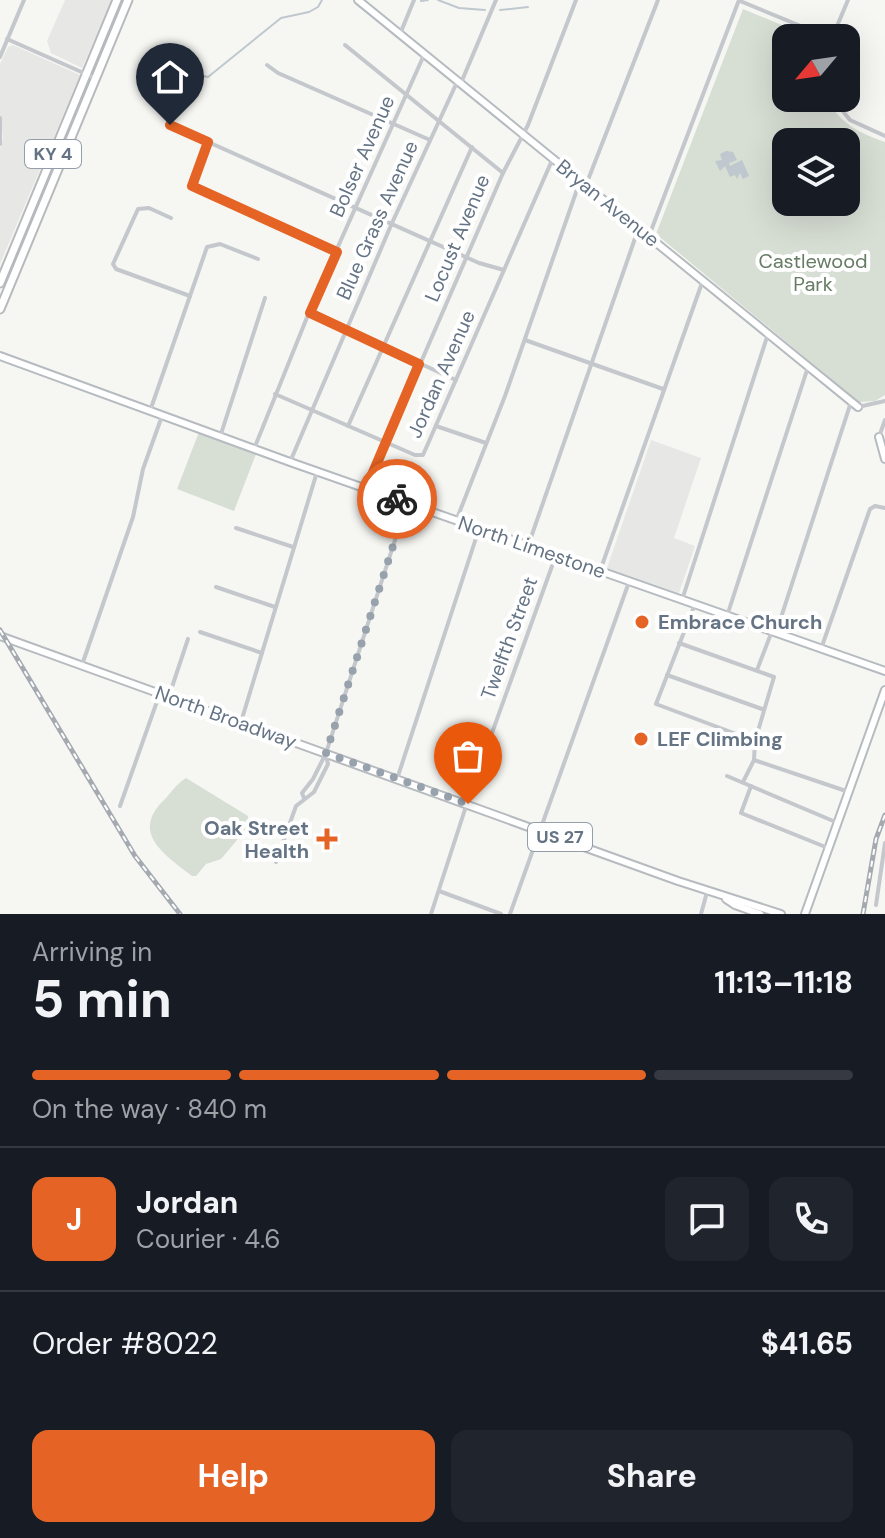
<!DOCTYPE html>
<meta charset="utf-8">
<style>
body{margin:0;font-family:"DM Sans",sans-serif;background:#20242c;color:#f1f3f6;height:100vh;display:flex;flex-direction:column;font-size:30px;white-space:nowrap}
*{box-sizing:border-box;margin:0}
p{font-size:26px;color:#9ea1a6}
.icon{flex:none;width:44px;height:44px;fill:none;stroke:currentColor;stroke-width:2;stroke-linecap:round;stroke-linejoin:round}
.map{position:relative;height:914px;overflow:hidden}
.details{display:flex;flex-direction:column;background:#171b24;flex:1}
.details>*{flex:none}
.needle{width:52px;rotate:241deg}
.controls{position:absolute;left:772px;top:24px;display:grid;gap:16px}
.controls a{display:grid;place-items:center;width:88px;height:88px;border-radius:16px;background:#171b24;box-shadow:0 8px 32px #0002;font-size:40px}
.pin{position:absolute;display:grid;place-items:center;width:68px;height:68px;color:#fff;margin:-82px -34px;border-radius:50% 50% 50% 0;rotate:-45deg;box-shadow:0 0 8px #0007}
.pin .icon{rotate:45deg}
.courier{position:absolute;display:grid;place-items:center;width:80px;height:80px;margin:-40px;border:6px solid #e56324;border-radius:50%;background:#fff;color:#222;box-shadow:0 2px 10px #0007}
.overview em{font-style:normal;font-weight:700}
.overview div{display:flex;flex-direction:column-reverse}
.overview{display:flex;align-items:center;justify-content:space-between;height:136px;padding:0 32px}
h1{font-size:52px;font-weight:700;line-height:60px}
.bar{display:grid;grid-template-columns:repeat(4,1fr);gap:12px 8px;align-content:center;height:96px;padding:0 32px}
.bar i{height:10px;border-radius:6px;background:#363941}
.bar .on{background:#e56324}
.bar p{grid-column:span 4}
.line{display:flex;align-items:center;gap:20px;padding:0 32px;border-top:2px solid #363941}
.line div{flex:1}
.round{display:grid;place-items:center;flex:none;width:84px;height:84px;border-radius:16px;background:#20242c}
.action{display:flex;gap:16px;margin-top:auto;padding:16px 32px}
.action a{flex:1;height:92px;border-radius:16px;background:#e56324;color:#fff;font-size:32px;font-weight:700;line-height:92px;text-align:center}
.action a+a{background:#20242c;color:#f1f3f6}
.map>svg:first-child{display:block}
.built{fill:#e7e8e6}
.green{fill:#d7ded4;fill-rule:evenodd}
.water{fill:#bfc8ce}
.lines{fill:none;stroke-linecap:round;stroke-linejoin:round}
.stream{stroke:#bfc8ce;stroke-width:2}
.secondary-casing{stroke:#b6bbc0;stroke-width:10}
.primary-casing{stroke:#b7bbbf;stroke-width:10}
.highway-casing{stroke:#b7babd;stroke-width:11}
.street{stroke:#c4c7cb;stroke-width:4}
.secondary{stroke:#fff;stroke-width:6}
.primary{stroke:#fff;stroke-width:6}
.highway{stroke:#fff;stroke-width:7}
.rail-casing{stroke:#a4aab0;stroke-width:5}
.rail{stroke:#fff;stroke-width:2;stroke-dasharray:6;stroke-linecap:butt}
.done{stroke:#98a2ac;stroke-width:8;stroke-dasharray:0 14.4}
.route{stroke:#e56324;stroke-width:10}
.poi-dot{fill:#e56324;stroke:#fff;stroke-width:3}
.labels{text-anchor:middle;stroke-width:8;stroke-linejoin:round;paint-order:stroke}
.shield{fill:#fff;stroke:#939eaa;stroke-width:2}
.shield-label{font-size:18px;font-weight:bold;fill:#657485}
.street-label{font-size:20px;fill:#657485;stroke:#fff}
.park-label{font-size:20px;fill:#677c64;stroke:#fff}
.poi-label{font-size:20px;font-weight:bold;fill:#657485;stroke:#fff;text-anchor:start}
</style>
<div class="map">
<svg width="885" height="914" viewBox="0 0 885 914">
<rect width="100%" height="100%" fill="#f6f7f3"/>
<!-- built -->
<g class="built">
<polygon points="65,0 112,0 82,68 51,53 47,41"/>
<polygon points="13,45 80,75 0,264 0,149 3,137 0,115 0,64 8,47"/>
<polygon points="651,440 701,458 674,538 695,546 679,593 607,568"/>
</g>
<!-- green -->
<g class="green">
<path d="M743,9L813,38H786V98H827C839,123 859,133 885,142V395L875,401L859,402L656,234ZM786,142H846V202H786Z"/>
<polygon points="199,432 256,454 234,511 177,489"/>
<path d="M186,778L248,816L249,826L221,859L206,864L196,876H192C167,856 130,834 163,801C171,793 176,784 186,778Z"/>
</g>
<!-- water -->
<polygon class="water" points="726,151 733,152 737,160 729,163 730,166 742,160 749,176 743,179 740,173 737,179 735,175 730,177 725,166 720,171 715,161 722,160 720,154"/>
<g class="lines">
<!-- stream -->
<g class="stream">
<polyline points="438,0 459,8 485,10"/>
<polyline points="421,1 428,0"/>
<polyline points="500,10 528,7"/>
<polyline points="199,75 208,77 281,18 309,12 318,7 322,0"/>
</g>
<!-- secondary casing -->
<g class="secondary-casing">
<g id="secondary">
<polyline points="358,0 858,407"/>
<polyline points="0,356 290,462 885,671"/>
<polyline points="879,437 885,459"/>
<polyline points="805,914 885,690"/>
</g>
</g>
<!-- primary casing -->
<g class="primary-casing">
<g id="primary">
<polyline points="0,636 678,881 781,914"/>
<polyline points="726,899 735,905 760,914"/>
</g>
</g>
<!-- highway casing -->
<g class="highway-casing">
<g id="highway">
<polyline points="0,283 117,0"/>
<polyline points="0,309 128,0"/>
</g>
</g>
<!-- street -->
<g class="street">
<polyline points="740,1 830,38"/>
<polyline points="400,34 414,0"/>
<polyline points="832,38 848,0"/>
<polyline points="7,39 95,78"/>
<polyline points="345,45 503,173"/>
<polyline points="0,57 24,0"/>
<polyline points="267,65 278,73 430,140"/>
<polyline points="461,83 496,0"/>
<polyline points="832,98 850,120 885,136"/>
<polyline points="0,118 0,144"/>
<polyline points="170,125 479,263 504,270"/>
<polyline points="208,142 192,186 337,252"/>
<polyline points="586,185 658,0"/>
<polyline points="171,218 149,208 138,209 113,264 116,269 190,296"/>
<polyline points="649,236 739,0"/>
<polyline points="310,313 456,380"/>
<polyline points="525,340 663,389"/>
<polyline points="275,394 415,455 423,455 553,158"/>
<polyline points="858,407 885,401"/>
<polyline points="150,411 207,247 220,244 258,259"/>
<polyline points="348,426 472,147"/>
<polyline points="436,426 486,443"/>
<polyline points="220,437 265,298"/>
<polyline points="879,437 885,420"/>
<polyline points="254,449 314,300 424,55"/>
<polyline points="290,462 392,223 458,80"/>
<polyline points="366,489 503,173 528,125 576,0"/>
<polyline points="456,521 505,396 580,181"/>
<polyline points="236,528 293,547"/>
<polyline points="528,546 639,227"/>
<polyline points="600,571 703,280"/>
<polyline points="216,587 275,607"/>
<polyline points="682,600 768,334"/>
<polyline points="727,616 808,367"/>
<polyline points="200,632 262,653"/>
<polyline points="776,633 851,402"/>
<polyline points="679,643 774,677 755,741 656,704 695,604"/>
<polyline points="821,649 870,509 875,506 885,508"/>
<polyline points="82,665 133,517 143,469 162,416"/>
<polyline points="757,670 772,631"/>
<polyline points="667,675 762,709"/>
<polyline points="169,696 188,639"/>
<polyline points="241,722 317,472"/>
<polyline points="754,760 849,792"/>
<polyline points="727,776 838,823"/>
<polyline points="397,779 479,529"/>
<polyline points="743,782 754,760 755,741"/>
<polyline points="751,786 741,813 828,848"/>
<polyline points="304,798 302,793 313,779 326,753 407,503"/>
<polyline points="120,806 160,693"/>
<polyline points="276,862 296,806 314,792 328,764 326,755"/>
<polyline points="439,891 501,914"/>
<polyline points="876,905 885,843"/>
<polyline points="431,914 469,797 556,555"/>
<polyline points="510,914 629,582"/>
<polyline points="701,914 707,892"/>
</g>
<!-- secondary -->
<use href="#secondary" class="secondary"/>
<!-- primary -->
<use href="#primary" class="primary"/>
<!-- highway -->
<use href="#highway" class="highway"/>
<!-- rail casing -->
<g class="rail-casing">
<g id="rail">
<polyline points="0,630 135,856 180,914"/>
<polyline points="863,914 876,839 885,815"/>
</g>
</g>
<!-- rail -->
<use href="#rail" class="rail"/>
</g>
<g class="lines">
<!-- done -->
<polyline class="done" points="397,499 407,503 326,753 468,804"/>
<!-- route -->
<polyline class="route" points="170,125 208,142 192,186 337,252 310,313 419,364 366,489 397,499"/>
</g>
<!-- markers -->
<g class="poi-dot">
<circle cx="642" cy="622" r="8"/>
<circle cx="641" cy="739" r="8"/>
<path d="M323 827h8v8h8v8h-8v8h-8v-8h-8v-8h8z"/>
</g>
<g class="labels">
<!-- shield labels -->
<g class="shield">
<rect x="25" y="140" width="56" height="28" rx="6"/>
<rect x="528" y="823" width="64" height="28" rx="6"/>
</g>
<g class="shield-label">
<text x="53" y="160">KY 4</text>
<text x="560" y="843">US 27</text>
</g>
<!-- street labels -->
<g class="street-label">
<text transform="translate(362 156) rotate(-66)" y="7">Bolser Avenue</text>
<text transform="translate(608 203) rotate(39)" y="7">Bryan Avenue</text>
<text transform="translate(377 220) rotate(-66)" y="7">Blue Grass Avenue</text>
<text transform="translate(457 238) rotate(-67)" y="7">Locust Avenue</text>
<text transform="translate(441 374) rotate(-66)" y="7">Jordan Avenue</text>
<text transform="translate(532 547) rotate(19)" y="7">North Limestone</text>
<text transform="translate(509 638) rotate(-70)" y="7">Twelfth Street</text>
<text transform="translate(226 717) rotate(20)" y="7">North Broadway</text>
</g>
<!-- park labels -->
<g class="park-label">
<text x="813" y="268">Castlewood<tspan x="813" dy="23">Park</tspan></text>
</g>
<!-- poi labels -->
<g class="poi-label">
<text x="658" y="629">Embrace Church</text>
<text x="657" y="746">LEF Climbing</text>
<text x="309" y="835" text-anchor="end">Oak Street<tspan x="309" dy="23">Health</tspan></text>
</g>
</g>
</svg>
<div class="controls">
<a><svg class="needle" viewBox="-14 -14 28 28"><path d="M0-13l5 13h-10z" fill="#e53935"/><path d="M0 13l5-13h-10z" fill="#9ea1a6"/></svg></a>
<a><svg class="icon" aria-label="layers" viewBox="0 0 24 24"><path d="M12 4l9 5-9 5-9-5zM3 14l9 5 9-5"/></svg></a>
</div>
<div class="pin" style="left:468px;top:804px;background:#ea580c"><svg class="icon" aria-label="bag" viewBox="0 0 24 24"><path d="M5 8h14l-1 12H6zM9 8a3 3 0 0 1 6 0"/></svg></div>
<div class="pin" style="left:170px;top:125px;background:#1f2937"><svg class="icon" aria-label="home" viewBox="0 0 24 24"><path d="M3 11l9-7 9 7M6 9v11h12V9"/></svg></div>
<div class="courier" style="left:397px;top:499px"><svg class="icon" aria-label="bike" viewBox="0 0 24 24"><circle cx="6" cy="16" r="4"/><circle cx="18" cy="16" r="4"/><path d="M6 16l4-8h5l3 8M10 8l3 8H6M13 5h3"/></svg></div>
</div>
<section class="details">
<div class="overview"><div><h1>5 min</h1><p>Arriving in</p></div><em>11:13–11:18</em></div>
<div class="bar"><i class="on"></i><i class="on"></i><i class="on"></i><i></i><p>On the way · 840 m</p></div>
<div class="line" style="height:144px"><b class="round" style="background:#e56324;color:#fff">J</b><div><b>Jordan</b><p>Courier · 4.6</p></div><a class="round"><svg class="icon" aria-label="chat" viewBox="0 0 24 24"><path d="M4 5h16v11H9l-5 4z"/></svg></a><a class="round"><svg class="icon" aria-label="phone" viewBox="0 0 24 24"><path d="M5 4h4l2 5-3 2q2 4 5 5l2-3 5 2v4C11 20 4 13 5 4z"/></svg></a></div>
<div class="line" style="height:104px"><div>Order #8022</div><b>$41.65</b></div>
<div class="action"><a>Help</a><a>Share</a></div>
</section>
